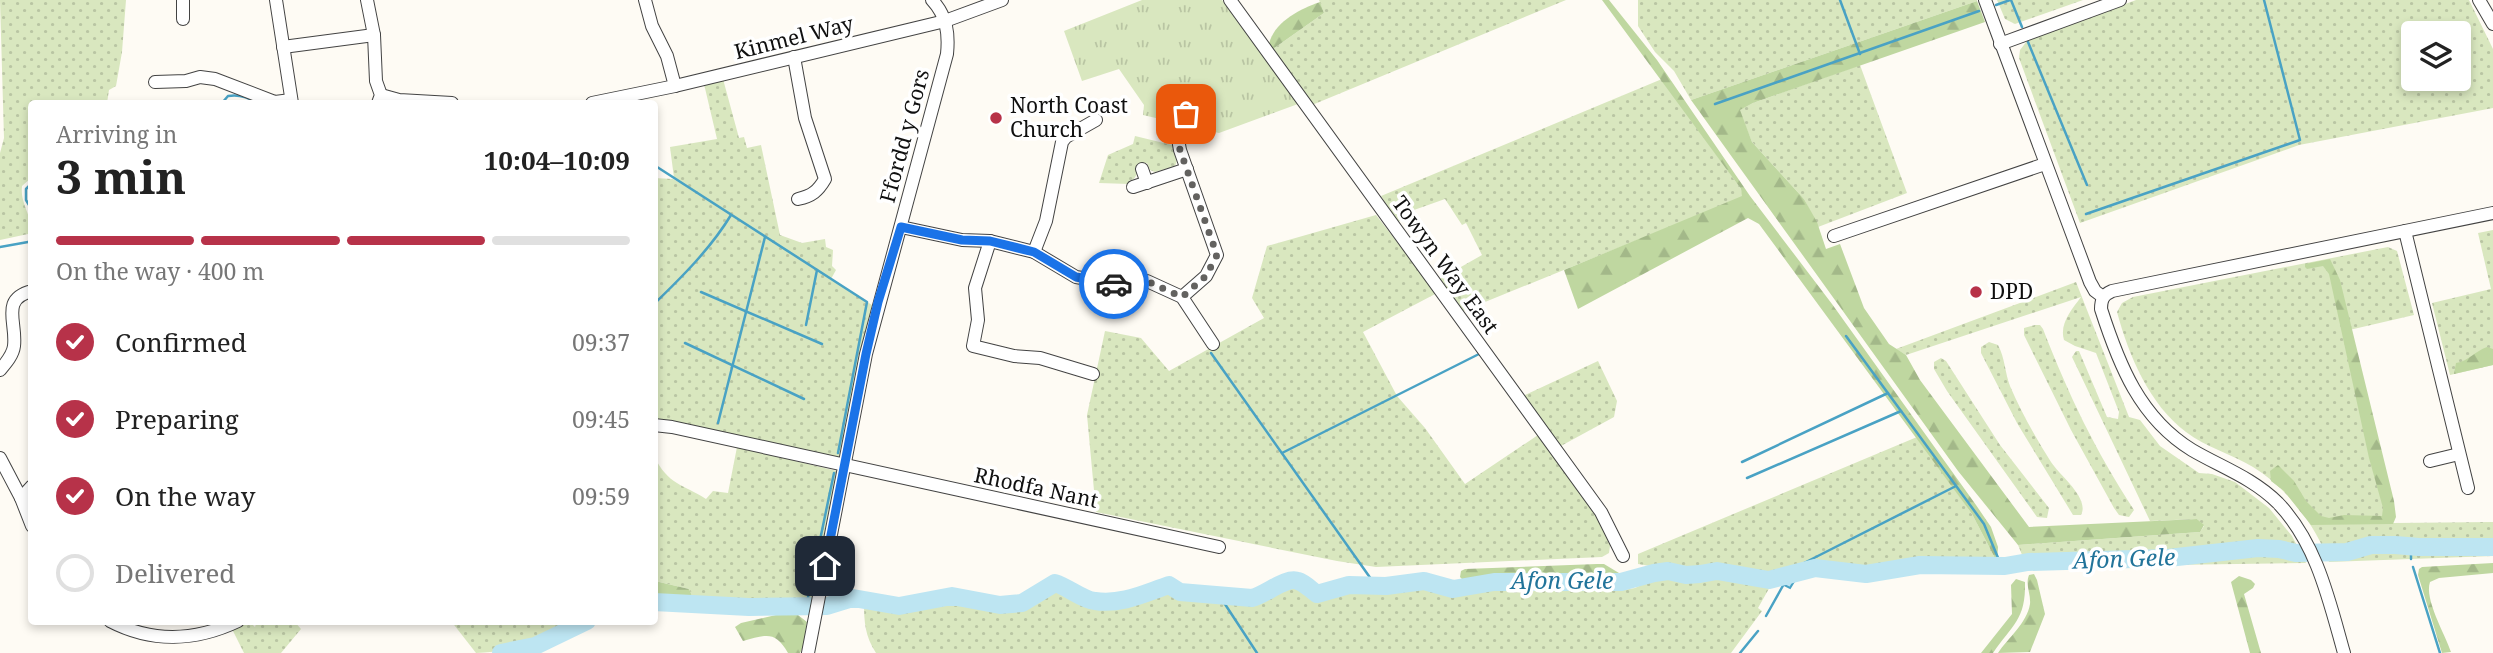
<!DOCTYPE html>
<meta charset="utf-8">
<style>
body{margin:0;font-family:"Noto Serif",serif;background:#f6f6f6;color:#222;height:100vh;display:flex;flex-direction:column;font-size:26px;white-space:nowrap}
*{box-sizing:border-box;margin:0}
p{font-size:23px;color:#767676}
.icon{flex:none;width:38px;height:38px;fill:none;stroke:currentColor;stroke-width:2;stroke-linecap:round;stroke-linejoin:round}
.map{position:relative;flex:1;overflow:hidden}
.sheet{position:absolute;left:28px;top:100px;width:630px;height:525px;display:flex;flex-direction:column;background:#fff;border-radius:7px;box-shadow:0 4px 10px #0003}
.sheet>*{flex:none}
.tools{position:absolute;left:2401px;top:21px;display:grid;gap:14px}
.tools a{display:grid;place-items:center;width:70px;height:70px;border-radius:7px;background:#fff;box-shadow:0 4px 10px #0003;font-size:35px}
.pin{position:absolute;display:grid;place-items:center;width:60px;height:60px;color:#fff;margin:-30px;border-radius:14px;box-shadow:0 4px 10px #0006}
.courier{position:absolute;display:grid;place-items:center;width:70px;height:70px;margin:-35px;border:5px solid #1a73e8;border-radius:50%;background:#fff;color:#222;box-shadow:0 2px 9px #0007}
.overview em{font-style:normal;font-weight:700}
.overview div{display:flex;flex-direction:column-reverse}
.overview{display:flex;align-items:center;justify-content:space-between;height:119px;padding:0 28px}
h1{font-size:46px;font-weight:700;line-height:52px}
.bar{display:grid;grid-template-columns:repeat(4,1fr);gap:10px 7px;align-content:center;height:84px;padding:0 28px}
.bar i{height:9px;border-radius:5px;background:#e0e0e0}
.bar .on{background:#b73249}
.bar p{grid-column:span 4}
ol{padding:0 28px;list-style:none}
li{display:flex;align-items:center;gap:21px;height:77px}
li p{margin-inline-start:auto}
li .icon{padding:7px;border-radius:50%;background:#b73249;color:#fff;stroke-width:4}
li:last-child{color:#767676}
li i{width:38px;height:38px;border:4px solid #e0e0e0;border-radius:50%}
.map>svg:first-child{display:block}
.grass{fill:url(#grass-dots);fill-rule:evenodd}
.forest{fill:url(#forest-firs)}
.park{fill:url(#park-tufts)}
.water{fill:#bde5f2;stroke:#49a2c4;stroke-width:2}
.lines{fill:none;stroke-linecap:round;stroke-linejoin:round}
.stream{stroke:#49a2c4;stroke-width:2.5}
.river{stroke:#bde5f2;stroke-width:18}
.minor-casing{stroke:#434343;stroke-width:14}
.minor{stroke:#fff;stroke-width:12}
.done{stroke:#636260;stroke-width:7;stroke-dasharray:0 12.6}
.route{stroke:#1a73e8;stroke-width:9}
.poi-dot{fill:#b73249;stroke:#fff;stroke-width:2.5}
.labels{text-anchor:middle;stroke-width:7;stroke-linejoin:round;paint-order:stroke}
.street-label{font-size:21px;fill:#101010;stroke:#fff}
.poi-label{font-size:21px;fill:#101010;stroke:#fff;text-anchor:start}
.water-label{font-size:23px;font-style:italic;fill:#22749a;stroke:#fff}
</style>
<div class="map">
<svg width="2493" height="653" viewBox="0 0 2493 653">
<defs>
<pattern id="grass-dots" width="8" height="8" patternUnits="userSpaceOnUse" patternTransform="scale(1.75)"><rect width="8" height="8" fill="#d9e7bf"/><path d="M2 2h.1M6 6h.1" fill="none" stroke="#b9c5a3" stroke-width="1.8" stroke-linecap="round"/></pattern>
<pattern id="forest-firs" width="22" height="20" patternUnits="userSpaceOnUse" patternTransform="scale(1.75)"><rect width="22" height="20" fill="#bfd7a0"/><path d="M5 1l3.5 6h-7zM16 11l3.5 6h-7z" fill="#a3b889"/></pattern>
<pattern id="park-tufts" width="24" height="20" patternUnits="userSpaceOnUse" patternTransform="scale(1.75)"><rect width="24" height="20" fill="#d9e7bf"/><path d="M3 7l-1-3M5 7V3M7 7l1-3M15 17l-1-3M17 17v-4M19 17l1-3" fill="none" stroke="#b9c5a3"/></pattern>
</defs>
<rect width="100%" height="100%" fill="#fefbf4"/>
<!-- grass -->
<g class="grass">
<path d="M0,0H126L122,52L116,86L109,90L107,103H32L31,178L22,186C20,203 31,213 31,231L28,234L0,240V153L4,138Z"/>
<polygon points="1319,0 1566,0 1312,105 1273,49 1324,13"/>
<polygon points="1638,0 1977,0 1977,1 1691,100 1674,71 1655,52 1638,26"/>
<polygon points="1997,0 2083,0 2015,24 2005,19"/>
<path d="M2136,0H2469L2493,49V108L2299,145L2080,223L2019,58L2020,50L2027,41ZM2413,33H2459V79H2413Z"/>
<polygon points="1860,65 1907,193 1818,227 1804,199 1752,142 1739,110 1753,103"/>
<polygon points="723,79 739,138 744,137 747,148 761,145 780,235 802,243 825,239 826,247 833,250 832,266 836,270 831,279 872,305 839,457 655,421 654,178 673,179 686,186 674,178 670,147 717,139 704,84"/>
<polygon points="1662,79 1741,189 1743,197 1463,311 1438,280 1482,255 1466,223 1462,225 1445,199 1414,210 1397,223 1381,196"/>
<polygon points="1135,136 1172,145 1177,161 1175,166 1155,172 1150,170 1147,163 1136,167 1137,174 1134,179 1129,181 1129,184 1099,183 1108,155 1133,144"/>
<polygon points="1376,215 1437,293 1363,332 1397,396 1425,428 1465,484 1538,435 1578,486 1611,539 1609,553 1602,557 1376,567 1337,561 1096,512 1087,415 1105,331 1141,338 1169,371 1264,318 1252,298 1267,246"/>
<polygon points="2493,230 2493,365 2450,375 2432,303 2491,289 2478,233"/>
<path d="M2388,247L2397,251L2414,315L2345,331L2393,523L2493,522V556L2329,562C2315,524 2288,489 2253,467C2232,454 2205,447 2186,432C2149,404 2129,356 2117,312L2122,303L2133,297Z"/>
<path d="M2076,282L2129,417L2140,420L2160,446L2199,473L2212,474L2235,482L2269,508L2292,536L2306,563L2027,567L2018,545L2200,532L2204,526L2197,519L2150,521L2072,357L2076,351H2079L2107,417L2118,419L2119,412L2096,353L2075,346L2064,340C2059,324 2072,309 2081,297L1906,355L1896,349Z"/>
<path d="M2035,325H2040L2043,329C2069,396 2095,450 2134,510L2129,517L2119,515L2114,508L2071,430L2024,335V328Z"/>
<path d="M1989,342L1998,345C2005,358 2005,373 2010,386C2021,412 2036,438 2051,462C2060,476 2090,498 2081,515H2073L2017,423L1981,353V347Z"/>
<polygon points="1941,358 1946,361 2000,445 2049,508 2047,518 2037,517 1947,391 1934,369 1934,362"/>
<polygon points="1598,361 1617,401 1614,417 1559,447 1523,396"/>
<polygon points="1917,437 1972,514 1997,562 1927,561 1869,570 1805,565 1762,578 1725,568 1686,572 1638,564 1638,554"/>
<path d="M737,447L837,471L811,603L694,600L689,589L655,581L654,456C668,485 683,484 706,499L713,491L728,493Z"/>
<path d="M1716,574L1771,585L1758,608L1762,611L1731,653H876C865,636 864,622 864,602L902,609L951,599L997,607L1022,606L1055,588L1067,591L1091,605L1102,607L1137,602L1167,592L1245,601L1267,597L1289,583L1297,585L1314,596L1348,588L1389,589L1422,585L1453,592L1493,584L1594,585L1623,590L1635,588L1659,576L1691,578Z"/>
<polygon points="257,621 294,621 301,629 281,653 244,653 232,629 250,622 255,627"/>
<path d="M451,621H576C548,637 509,653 476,653Z"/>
</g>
<!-- forest -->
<g class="forest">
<polygon points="1602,0 1609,0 1657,60 1750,196 1832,304 1976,505 1991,527 1998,547 1997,562 1972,514 1759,224 1748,218 1578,309 1564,270 1742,196 1741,189"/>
<polygon points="1977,1 1985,22 1753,103 1740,110 1752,142 1804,199 1817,222 1826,249 1840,244 1864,308 1889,344 1906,355 1920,380 2029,527 2197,519 2204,525 2200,532 2018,545 1958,471 1691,100"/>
<path d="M1320,2L1324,13L1273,49L1269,44C1274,22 1300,9 1320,2Z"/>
<polygon points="2330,259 2340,280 2394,501 2396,517 2393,524 2311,525 2284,491 2271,481 2270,471 2278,465 2294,481 2306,501 2321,516 2329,518 2344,515 2382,516 2383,508 2369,458 2329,274 2323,266 2307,269 2305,267 2305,264"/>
<path d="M2487,347L2493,349V365L2454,374L2456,363C2469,361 2475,351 2487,347Z"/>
<path d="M2493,563V573L2439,578L2430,582C2424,599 2445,634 2451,652L2442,653L2418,575L2419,569L2422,567Z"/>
<path d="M1597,564H1604L1619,573L1620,577L1618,579C1567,577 1514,574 1465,582L1460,577L1461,571L1465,569Z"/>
<path d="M2034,574L2037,580L2045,614L2030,652L1998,653C2008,638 2027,623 2030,604C2031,594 2025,585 2029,575Z"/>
<polygon points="2239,576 2251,580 2255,584 2253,588 2244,594 2261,653 2250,653 2231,582"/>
<path d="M2016,579L2025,582C2026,620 2012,625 1993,653H1981L2012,614L2011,585Z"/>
<polygon points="655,581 689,589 694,600 655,598"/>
<path d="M776,615H798L807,622L803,647L800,653H788C775,630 766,635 743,641L735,627L741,623Z"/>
</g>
<!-- park -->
<polygon class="park" points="1142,0 1222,0 1298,104 1219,133 1189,126 1193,114 1180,111 1177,123 1143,115 1144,105 1119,69 1082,81 1064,31"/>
<!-- water -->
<path class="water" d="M1805,565H1820L1839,571C1818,571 1801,566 1790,588L1782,584L1783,577L1769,580L1741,575L1768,578Z"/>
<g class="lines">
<!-- stream -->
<g class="stream">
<polyline points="1840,0 1860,54"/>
<polyline points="2011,0 2022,27"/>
<polyline points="1996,5 2010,0"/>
<polyline points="2028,42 2087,185"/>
<path d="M222,103L228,96C239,94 248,97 257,103"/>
<polyline points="1715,104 1979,11"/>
<polyline points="654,165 867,302 838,453"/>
<polyline points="32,183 26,189 26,200 32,210"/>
<polyline points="2086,214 2300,140 2264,0"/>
<polyline points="0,247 28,242 32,240"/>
<polyline points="701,292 822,344"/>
<path d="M654,304C682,277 711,248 731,215"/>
<polyline points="806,325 817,270"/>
<polyline points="1846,336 1984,524 2001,565"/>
<polyline points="685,343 804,399"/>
<polyline points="1211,353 1376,586"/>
<polyline points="718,423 765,237"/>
<polyline points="1282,453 1479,354"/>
<polyline points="1742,462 1888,393"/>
<polyline points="1747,478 1901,411"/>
<polyline points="2411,559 2411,546"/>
<polyline points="1804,563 1956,486"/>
<polyline points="2413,567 2440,653"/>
<polyline points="1219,595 1257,653"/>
<polyline points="806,607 834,473"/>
<polyline points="1766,616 1785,582"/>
<polyline points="1740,653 1758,631"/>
</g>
<!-- river -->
<g class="river">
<path d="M654,602L749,607L827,606L853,598L899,606L952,596L1000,605L1022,603L1055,583C1068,587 1083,600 1095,601C1122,605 1145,593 1169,585L1180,592L1252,598C1265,595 1287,576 1298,581C1305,583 1311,590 1317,594L1349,585L1386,586L1424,581L1453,589L1494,582H1621L1654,573L1668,571L1686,575L1700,574L1717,571L1769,580L1815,568L1866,574L1920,565L2005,566L2028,562L2168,558L2258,548L2279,549L2296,553L2347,552L2371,545H2395L2419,547H2493"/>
<polyline points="501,653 535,646 587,621"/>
</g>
<!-- minor casing -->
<g class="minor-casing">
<g id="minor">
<polyline points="276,0 292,103"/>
<polyline points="367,0 374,35 376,81 381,95 378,103"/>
<polyline points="645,0 652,26 667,56 675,86"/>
<polyline points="1230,0 1601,512 1623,556"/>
<polyline points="1985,0 2090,282 2095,291 2103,297"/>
<polyline points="2479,0 2493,24"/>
<polyline points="183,19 183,0"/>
<polyline points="2000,44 2120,0"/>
<polyline points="283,47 374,35"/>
<path d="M794,57L805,118L825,179C818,191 812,196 798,199"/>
<polyline points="155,82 186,81 200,77 215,79 275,102 291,100"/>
<polyline points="381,95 399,100 452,103"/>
<polyline points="592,103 675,86 945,21 1002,0"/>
<polyline points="1142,169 1147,183"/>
<polyline points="1133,187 1187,169"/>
<polyline points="901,227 962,240 990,241 1034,252 1076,277 1117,284 1147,281 1182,297 1213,344"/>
<polyline points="2405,231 2468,488"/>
<polyline points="1834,236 2045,164"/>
<polyline points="990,241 975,288 978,320 973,346 1014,356 1040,358 1093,374"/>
<polyline points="1034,252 1046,221 1062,142 1066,137 1096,120"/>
<polyline points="1182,297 1206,276 1217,255 1180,150 1178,139 1186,114"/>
<path d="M0,370C6,363 13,355 14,346C17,322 0,299 32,291"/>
<polyline points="654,425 672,427 1219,547"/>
<polyline points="0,458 21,498"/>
<polyline points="2430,461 2459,454"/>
<polyline points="32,486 21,498 32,526"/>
<path d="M110,621C152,643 196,641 238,621"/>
<path d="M808,653L866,354L947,54C949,34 947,16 932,0"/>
<path d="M2344,653C2329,600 2317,544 2278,503C2253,478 2221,467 2192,450C2140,418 2119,365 2101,309C2101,300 2103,295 2112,291L2493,213"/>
</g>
</g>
<!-- minor -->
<use href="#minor" class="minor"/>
</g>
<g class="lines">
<!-- done -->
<polyline class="done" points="1114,284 1147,281 1182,297 1206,276 1217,255 1180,150 1178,139 1186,114"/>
<!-- route -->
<polyline class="route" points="825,566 866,354 878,302 901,227 962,240 990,241 1034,252 1076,277 1114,284"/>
</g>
<!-- markers -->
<g class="poi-dot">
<circle cx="996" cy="118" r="7"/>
<circle cx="1976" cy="292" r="7"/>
</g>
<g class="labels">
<!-- street labels -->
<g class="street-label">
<text transform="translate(794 38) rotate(-14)" y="7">Kinmel Way</text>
<text transform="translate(905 136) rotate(-75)" y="7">Ffordd y Gors</text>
<text transform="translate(1445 265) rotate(54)" y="7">Towyn Way East</text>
<text transform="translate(1036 488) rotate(12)" y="7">Rhodfa Nant</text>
</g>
<!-- poi labels -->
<g class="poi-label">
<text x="1010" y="113">North Coast<tspan x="1010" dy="24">Church</tspan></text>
<text x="1990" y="299">DPD</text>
</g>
<!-- water labels -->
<g class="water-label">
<text transform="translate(2124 559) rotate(-2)" y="8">Afon Gele</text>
<text x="1562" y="589">Afon Gele</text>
</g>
</g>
</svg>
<div class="tools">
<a><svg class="icon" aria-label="layers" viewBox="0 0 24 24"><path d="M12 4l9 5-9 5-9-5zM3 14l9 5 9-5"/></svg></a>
</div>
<div class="pin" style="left:1186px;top:114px;background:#ea580c"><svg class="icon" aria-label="bag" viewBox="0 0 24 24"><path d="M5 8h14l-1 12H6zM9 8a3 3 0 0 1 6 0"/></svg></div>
<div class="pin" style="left:825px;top:566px;background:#1f2937"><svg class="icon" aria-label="home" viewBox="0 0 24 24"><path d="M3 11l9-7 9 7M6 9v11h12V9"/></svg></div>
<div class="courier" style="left:1114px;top:284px"><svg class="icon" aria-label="car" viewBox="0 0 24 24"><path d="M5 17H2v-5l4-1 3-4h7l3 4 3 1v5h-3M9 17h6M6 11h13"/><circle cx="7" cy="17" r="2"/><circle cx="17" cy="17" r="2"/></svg></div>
<section class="sheet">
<div class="overview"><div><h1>3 min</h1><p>Arriving in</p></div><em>10:04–10:09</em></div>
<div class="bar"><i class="on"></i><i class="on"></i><i class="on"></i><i></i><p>On the way · 400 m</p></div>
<ol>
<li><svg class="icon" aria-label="check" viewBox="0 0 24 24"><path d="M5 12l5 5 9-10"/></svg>Confirmed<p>09:37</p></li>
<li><svg class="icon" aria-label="check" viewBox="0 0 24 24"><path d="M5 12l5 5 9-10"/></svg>Preparing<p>09:45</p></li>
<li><svg class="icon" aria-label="check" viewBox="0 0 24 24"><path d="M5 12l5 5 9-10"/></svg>On the way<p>09:59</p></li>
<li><i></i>Delivered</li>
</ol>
</section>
</div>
